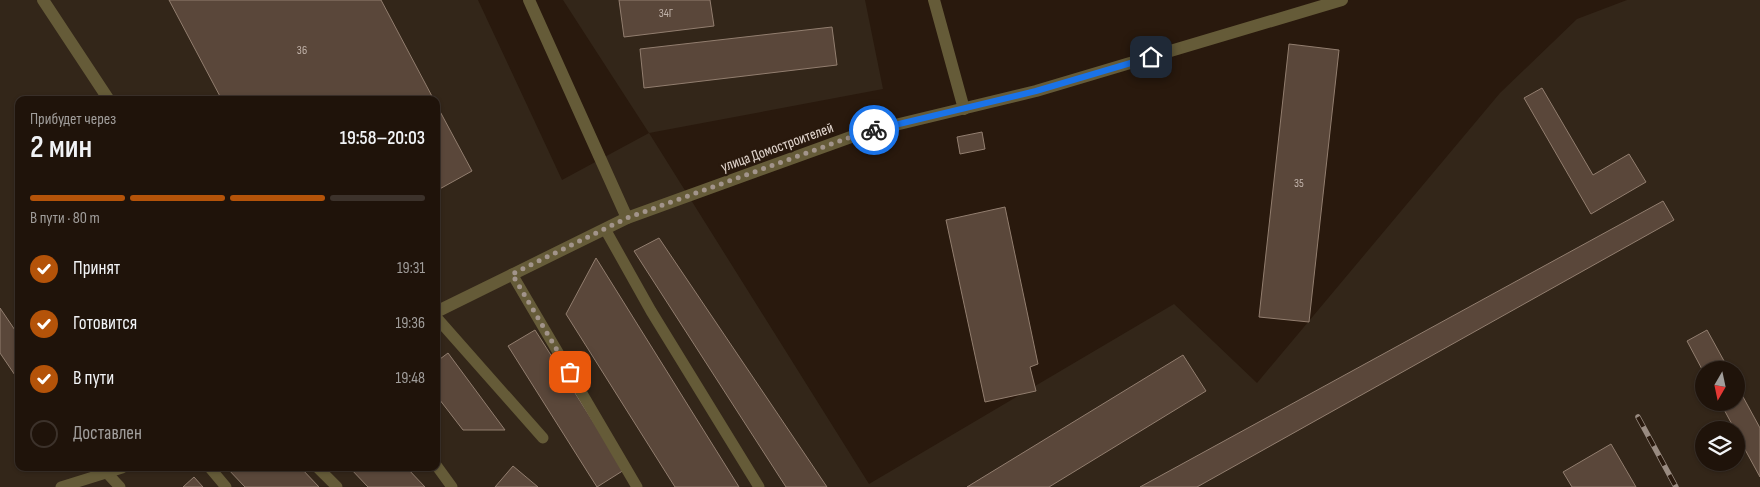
<!DOCTYPE html>
<html lang="ru">
<meta charset="utf-8">
<style>
body{margin:0;font-family:"Sofia Sans Condensed",sans-serif;background:#271c13;color:#f1f3f6;height:100vh;display:flex;flex-direction:column;font-size:19px;white-space:nowrap}
*{box-sizing:border-box;margin:0}
p{font-size:16px;color:#a19e9c}
.icon{flex:none;width:28px;height:28px;fill:none;stroke:currentColor;stroke-width:2;stroke-linecap:round;stroke-linejoin:round}
.map{position:relative;flex:1;overflow:hidden}
.panel{position:absolute;left:15px;top:96px;width:425px;height:375px;display:flex;flex-direction:column;background:#1f130a;border-radius:10px;box-shadow:0 1px 4px #0004,0 0 0 1px #3c322b}
.panel>*{flex:none}
.needle{width:32px;rotate:189deg}
.buttons{position:absolute;left:1695px;top:361px;display:grid;gap:10px}
.buttons a{display:grid;place-items:center;width:50px;height:50px;border-radius:50%;background:#1f130a;box-shadow:0 1px 4px #0004,0 0 0 1px #3c322b;font-size:25px}
.pin{position:absolute;display:grid;place-items:center;width:42px;height:42px;color:#fff;margin:-21px;border-radius:10px;box-shadow:0 2px 8px #0006}
.courier{position:absolute;display:grid;place-items:center;width:50px;height:50px;margin:-25px;border:4px solid #1a73e8;border-radius:50%;background:#fff;color:#222;box-shadow:0 1px 6px #0007}
.summary em{font-style:normal;font-weight:600}
.summary div{display:flex;flex-direction:column-reverse}
.summary{display:flex;align-items:center;justify-content:space-between;height:85px;padding:0 15px}
h1{font-size:32px;font-weight:600;line-height:38px}
.bar{display:grid;grid-template-columns:repeat(4,1fr);gap:8px 5px;align-content:center;height:60px;padding:0 15px}
.bar i{height:6px;border-radius:4px;background:#3c322b}
.bar .on{background:#b45309}
.bar p{grid-column:span 4}
ol{padding:0 15px;list-style:none}
li{display:flex;align-items:center;gap:15px;height:55px}
li p{margin-inline-start:auto}
li .icon{padding:5px;border-radius:50%;background:#b45309;color:#fff;stroke-width:4}
li:last-child{color:#a19e9c}
li i{width:28px;height:28px;border:2px solid #3c322b;border-radius:50%}
.map>svg:first-child{display:block}
.industrial{fill:#332619;fill-rule:evenodd}
.building{fill:#5a473a;stroke:#927e6f}
.lines{fill:none;stroke-linecap:round;stroke-linejoin:round}
.lane{stroke:#655b38;stroke-width:11}
.street{stroke:#655b38;stroke-width:12}
.rail-casing{stroke:#998b81;stroke-width:5.5}
.rail{stroke:#29190d;stroke-width:4;stroke-dasharray:11;stroke-linecap:butt}
.done{stroke:#a2948b;stroke-width:5;stroke-dasharray:0 9}
.route{stroke:#1a73e8;stroke-width:6}
.labels{text-anchor:middle;stroke-width:4.5;stroke-linejoin:round;paint-order:stroke}
.number-label{font-size:12px;fill:#c1b3aa}
.street-label{font-size:15px;fill:#e3d7cf;stroke:#29190d}
</style>
<div class="map">
<svg width="1760" height="487" viewBox="0 0 1760 487">
<rect width="100%" height="100%" fill="#29190d"/>
<!-- industrial -->
<path class="industrial" d="M0,0H478L562,180L649,133L563,0H865L883,89L649,133L869,484L1174,304L1257,383L1500,93L1577,19L1627,0H1760V487H0ZM19,100H436V468H19ZM1704,370H1736V402H1704ZM1704,430H1736V462H1704Z"/>
<!-- building -->
<g class="building">
<polygon points="169,0 381,0 434,100 222,100"/>
<polygon points="619,0 710,0 714,26 624,37"/>
<polygon points="832,27 837,65 644,88 640,49"/>
<polygon points="1289,44 1339,50 1309,322 1259,317"/>
<polygon points="1542,88 1593,175 1629,154 1646,182 1591,214 1524,98"/>
<polygon points="436,104 472,171 436,191"/>
<polygon points="982,132 985,149 960,154 957,137"/>
<polygon points="1663,201 1674,220 1197,487 1140,487"/>
<polygon points="1005,207 1038,364 1030,367 1036,391 985,402 946,220"/>
<polygon points="659,238 827,487 786,487 634,251"/>
<polygon points="596,258 739,487 675,487 566,314"/>
<polygon points="0,308 19,336 19,381 0,353"/>
<polygon points="535,330 624,470 597,487 508,346"/>
<polygon points="1707,330 1729,370 1704,370 1704,373 1687,341"/>
<polygon points="448,353 505,430 463,430 436,395 436,362"/>
<polygon points="1183,355 1206,391 1049,487 967,487"/>
<polygon points="1736,384 1760,428 1760,477 1736,433 1736,430 1735,430 1720,402 1736,402"/>
<polygon points="1611,444 1636,487 1572,487 1563,472"/>
<polygon points="513,466 538,487 495,487"/>
<polygon points="227,468 301,468 319,487 245,487"/>
<polygon points="350,468 407,468 425,487 368,487"/>
<polygon points="194,477 203,487 183,487"/>
</g>
<g class="lines">
<!-- lane -->
<g class="lane">
<polyline points="605,229 651,311 759,487"/>
<polyline points="512,274 637,487"/>
<polyline points="436,317 543,438"/>
<polyline points="436,465 452,487"/>
<polyline points="210,468 226,487"/>
<polyline points="318,468 337,487"/>
<polyline points="106,472 120,487"/>
<polyline points="61,487 122,468"/>
</g>
<!-- street -->
<g class="street">
<polyline points="43,0 109,100"/>
<polyline points="529,0 627,218"/>
<polyline points="934,0 964,109"/>
<polyline points="436,312 627,218 862,133 1036,91 1342,0"/>
</g>
<!-- rail casing -->
<g class="rail-casing">
<polyline id="rail" points="1638,417 1676,487"/>
</g>
<!-- rail -->
<use href="#rail" class="rail"/>
</g>
<g class="lines">
<!-- done -->
<polyline class="done" points="570,372 512,274 627,218 862,133 874,130"/>
<!-- route -->
<polyline class="route" points="874,130 1036,91 1151,57"/>
</g>
<g class="labels">
<!-- number labels -->
<g class="number-label">
<text x="666" y="17">34Г</text>
<text x="302" y="54">36</text>
<text x="1299" y="187">35</text>
</g>
<!-- street labels -->
<g class="street-label">
<text transform="translate(777 147) rotate(-20)" y="5">улица Домостроителей</text>
</g>
</g>
</svg>
<div class="buttons">
<a><svg class="needle" viewBox="-14 -14 28 28"><path d="M0-13l5 13h-10z" fill="#e53935"/><path d="M0 13l5-13h-10z" fill="#a19e9c"/></svg></a>
<a><svg class="icon" aria-label="layers" viewBox="0 0 24 24"><path d="M12 4l9 5-9 5-9-5zM3 14l9 5 9-5"/></svg></a>
</div>
<div class="pin" style="left:570px;top:372px;background:#ea580c"><svg class="icon" aria-label="bag" viewBox="0 0 24 24"><path d="M5 8h14l-1 12H6zM9 8a3 3 0 0 1 6 0"/></svg></div>
<div class="pin" style="left:1151px;top:57px;background:#1f2937"><svg class="icon" aria-label="home" viewBox="0 0 24 24"><path d="M3 11l9-7 9 7M6 9v11h12V9"/></svg></div>
<div class="courier" style="left:874px;top:130px"><svg class="icon" aria-label="bike" viewBox="0 0 24 24"><circle cx="6" cy="16" r="4"/><circle cx="18" cy="16" r="4"/><path d="M6 16l4-8h5l3 8M10 8l3 8H6M13 5h3"/></svg></div>
<section class="panel">
<div class="summary"><div><h1>2 мин</h1><p>Прибудет через</p></div><em>19:58–20:03</em></div>
<div class="bar"><i class="on"></i><i class="on"></i><i class="on"></i><i></i><p>В пути · 80 m</p></div>
<ol>
<li><svg class="icon" aria-label="check" viewBox="0 0 24 24"><path d="M5 12l5 5 9-10"/></svg>Принят<p>19:31</p></li>
<li><svg class="icon" aria-label="check" viewBox="0 0 24 24"><path d="M5 12l5 5 9-10"/></svg>Готовится<p>19:36</p></li>
<li><svg class="icon" aria-label="check" viewBox="0 0 24 24"><path d="M5 12l5 5 9-10"/></svg>В пути<p>19:48</p></li>
<li><i></i>Доставлен</li>
</ol>
</section>
</div>
